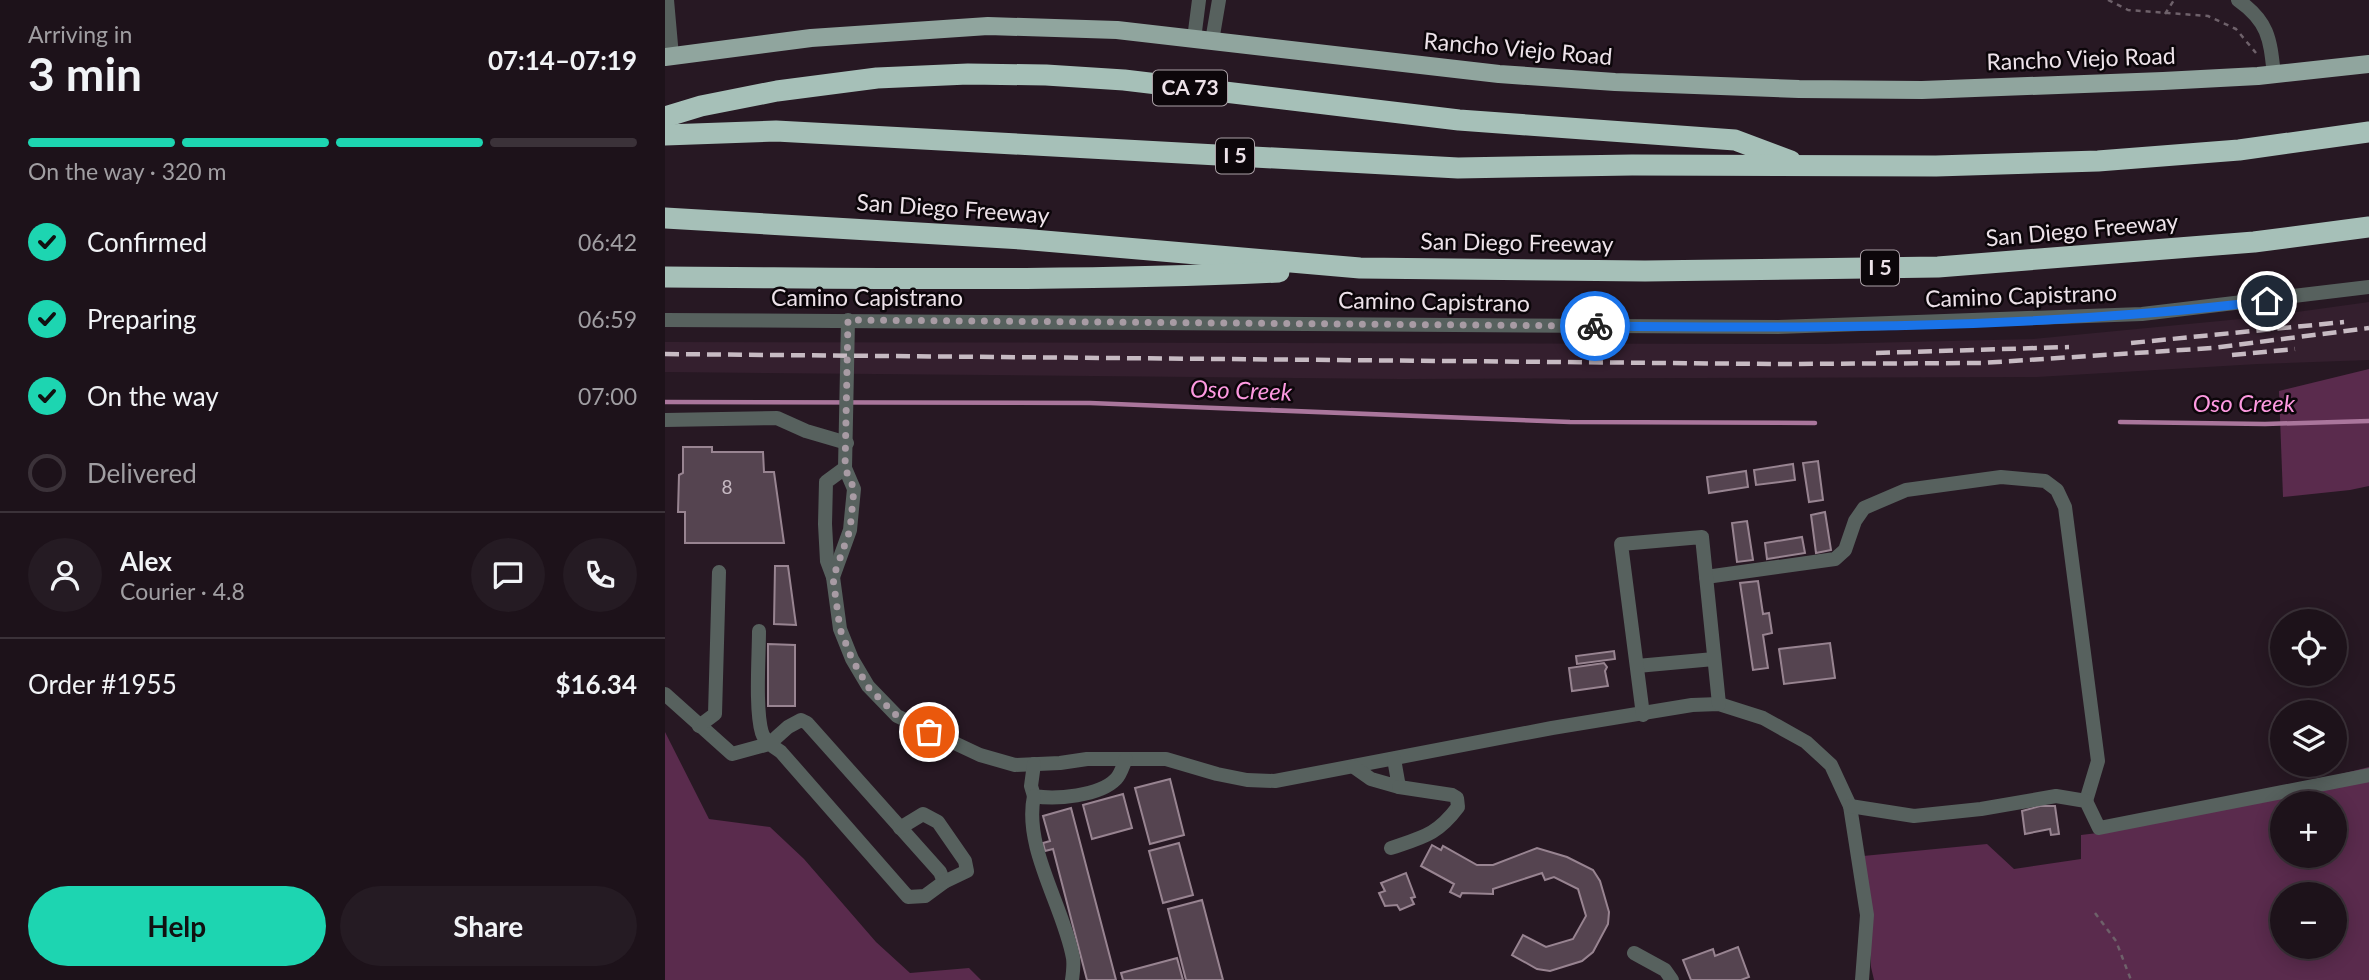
<!DOCTYPE html>
<meta charset="utf-8">
<style>
body{margin:0;font-family:Lato,sans-serif;background:#251b23;color:#f1f3f6;height:100vh;display:flex;flex-direction:column;font-size:26px;white-space:nowrap}
*{box-sizing:border-box;margin:0}
p{font-size:23px;color:#a09ea2}
.icon{flex:none;width:38px;height:38px;fill:none;stroke:currentColor;stroke-width:2;stroke-linecap:round;stroke-linejoin:round}
.map{position:relative;flex:1;overflow:hidden}
.drawer{display:flex;flex-direction:column;background:#1d121a;width:665px}
.drawer>*{flex:none}
.tools{position:absolute;left:1605px;top:609px;display:grid;gap:14px}
.tools a{display:grid;place-items:center;width:77px;height:77px;border-radius:50%;background:#1d121a;box-shadow:0 4px 18px #0003,0 0 0 2px #3b3239;font-size:35px}
.pin{position:absolute;display:grid;place-items:center;width:60px;height:60px;color:#fff;margin:-30px;border:4px solid #fff;border-radius:50%;box-shadow:0 2px 7px #0007}
.courier{position:absolute;display:grid;place-items:center;width:70px;height:70px;margin:-35px;border:5px solid #1a73e8;border-radius:50%;background:#fff;color:#222;box-shadow:0 2px 9px #0007}
.overview em{font-style:normal;font-weight:700}
.overview div{display:flex;flex-direction:column-reverse}
.overview{display:flex;align-items:center;justify-content:space-between;height:119px;padding:0 28px}
h1{font-size:46px;font-weight:700;line-height:52px}
.bar{display:grid;grid-template-columns:repeat(4,1fr);gap:10px 7px;align-content:center;height:84px;padding:0 28px}
.bar i{height:9px;border-radius:5px;background:#3b3239}
.bar .current{background:#1dd5b1}
.bar p{grid-column:span 4}
.line{display:flex;align-items:center;gap:18px;padding:0 28px;border-top:2px solid #3b3239}
.line div{flex:1}
.round{display:grid;place-items:center;flex:none;width:74px;height:74px;border-radius:37px;background:#251b23}
ol{padding:0 28px;list-style:none}
li{display:flex;align-items:center;gap:21px;height:77px}
li p{margin-inline-start:auto}
li .icon{padding:7px;border-radius:50%;background:#1dd5b1;color:#111;stroke-width:4}
li:last-child{color:#a09ea2}
li i{width:38px;height:38px;border:4px solid #3b3239;border-radius:50%}
.primary-button{display:flex;gap:14px;margin-top:auto;padding:14px 28px}
.primary-button a{flex:1;height:80px;border-radius:42px;background:#1dd5b1;color:#111;font-size:28px;font-weight:700;line-height:80px;text-align:center}
.primary-button a+a{background:#251b23;color:#f1f3f6}
main{display:flex;flex:1;min-height:0}
.map>svg:first-child{display:block}
.built{fill:#341f2e}
.green{fill:#5a2b4d;fill-rule:evenodd}
.lines{fill:none;stroke-linecap:round;stroke-linejoin:round}
.stream{stroke:#aa769c;stroke-width:4.5}
.building{fill:#554450;stroke:#988491;stroke-width:2}
.path{stroke:#6e616a;stroke-width:2.5;stroke-dasharray:5 5;stroke-linecap:butt}
.minor{stroke:#57615e;stroke-width:14}
.major{stroke:#90a59e;stroke-width:18}
.highway{stroke:#a6c0b8;stroke-width:21}
.rail{stroke:#c7bbc3;stroke-width:4.5;stroke-dasharray:14 7;stroke-linecap:butt}
.done{stroke:#a89ba4;stroke-width:7;stroke-dasharray:0 12.6}
.route{stroke:#1a73e8;stroke-width:9}
.labels{text-anchor:middle;stroke-width:5;stroke-linejoin:round;paint-order:stroke}
.number-label{font-size:19px;fill:#c7bac3}
.shield{fill:#0c060a;stroke:#aaa0a6;stroke-width:2}
.shield-label{font-size:21px;font-weight:bold;fill:#ede2e9}
.street-label{font-size:23px;fill:#ede2e9;stroke:#0c060a}
.water-label{font-size:24px;font-style:italic;fill:#fd99e0;stroke:#0c060a}
</style>
<main>
<section class="drawer">
<div class="overview"><div><h1>3 min</h1><p>Arriving in</p></div><em>07:14–07:19</em></div>
<div class="bar"><i class="current"></i><i class="current"></i><i class="current"></i><i></i><p>On the way · 320 m</p></div>
<ol>
<li><svg class="icon" aria-label="check" viewBox="0 0 24 24"><path d="M5 12l5 5 9-10"/></svg>Confirmed<p>06:42</p></li>
<li><svg class="icon" aria-label="check" viewBox="0 0 24 24"><path d="M5 12l5 5 9-10"/></svg>Preparing<p>06:59</p></li>
<li><svg class="icon" aria-label="check" viewBox="0 0 24 24"><path d="M5 12l5 5 9-10"/></svg>On the way<p>07:00</p></li>
<li><i></i>Delivered</li>
</ol>
<div class="line" style="height:126px"><a class="round"><svg class="icon" aria-label="person" viewBox="0 0 24 24"><circle cx="12" cy="8" r="4"/><path d="M4 21q1-7 8-7t8 7"/></svg></a><div><b>Alex</b><p>Courier · 4.8</p></div><a class="round"><svg class="icon" aria-label="chat" viewBox="0 0 24 24"><path d="M4 5h16v11H9l-5 4z"/></svg></a><a class="round"><svg class="icon" aria-label="phone" viewBox="0 0 24 24"><path d="M5 4h4l2 5-3 2q2 4 5 5l2-3 5 2v4C11 20 4 13 5 4z"/></svg></a></div>
<div class="line" style="height:91px"><div>Order #1955</div><b>$16.34</b></div>
<div class="primary-button"><a>Help</a><a>Share</a></div>
</section>
<div class="map">
<svg width="1704" height="980" viewBox="0 0 1704 980">
<rect width="100%" height="100%" fill="#271823"/>
<!-- built -->
<polygon class="built" points="1704,302 1704,360 1593,364 1372,377 736,379 0,372 0,342 1158,344 1368,339 1596,317"/>
<!-- green -->
<g class="green">
<polygon points="1704,369 1704,486 1685,490 1618,497 1614,391"/>
<polygon points="0,732 44,819 105,827 139,859 211,942 245,973 304,968 316,980 0,980"/>
<path d="M1704,767V980H1209L1206,967L1205,912L1198,856L1322,844L1349,869L1416,859V835L1449,831ZM1617,803H1670V856H1617ZM1617,894H1670V947H1617Z"/>
</g>
<g class="lines">
<!-- stream -->
<g class="stream">
<polyline points="0,402 425,403 905,422 1150,423"/>
<polyline points="1455,422 1600,424 1704,421"/>
</g>
</g>
<!-- building -->
<g class="building">
<polygon points="18,447 47,447 47,452 98,452 99,472 109,472 119,543 20,543 20,512 13,512 14,475 18,473"/>
<polygon points="1153,461 1158,500 1144,502 1138,463"/>
<polygon points="1128,464 1130,480 1091,485 1089,470"/>
<polygon points="1081,471 1083,487 1044,493 1042,477"/>
<polygon points="1160,512 1166,550 1151,553 1146,515"/>
<polygon points="1082,521 1088,560 1072,562 1067,523"/>
<polygon points="1137,537 1140,553 1102,559 1100,543"/>
<polygon points="110,566 123,566 131,625 109,624"/>
<polygon points="1093,581 1098,614 1104,613 1107,633 1098,635 1103,668 1088,670 1075,583"/>
<polygon points="1165,643 1170,678 1119,684 1114,649"/>
<polygon points="103,644 130,645 130,706 103,706"/>
<polygon points="949,651 950,659 912,664 911,656"/>
<polygon points="939,663 942,667 940,671 943,686 907,691 904,668"/>
<polygon points="505,779 519,835 485,844 470,788"/>
<polygon points="458,794 467,828 427,839 418,805"/>
<polygon points="1375,806 1390,806 1394,834 1386,835 1385,829 1360,834 1357,811"/>
<polygon points="406,808 451,980 422,980 388,849 380,851 378,843 385,841 378,816"/>
<polygon points="514,843 528,895 498,903 484,851"/>
<polygon points="767,845 776,850 778,846 812,865 828,865 872,848 902,857 928,870 935,881 944,912 943,924 928,952 917,961 885,971 872,969 847,955 858,935 881,947 908,939 921,916 913,889 889,877 880,880 877,873 828,889 828,894 797,893 795,897 785,892 789,884 756,866"/>
<polygon points="741,873 750,897 746,898 749,904 735,910 732,905 720,906 714,893 720,891 716,883"/>
<polygon points="537,900 558,980 521,980 503,909"/>
<polygon points="1073,947 1084,977 1076,980 1026,980 1018,960 1048,949 1050,956"/>
<polygon points="512,958 518,980 458,980 456,973"/>
</g>
<g class="lines">
<!-- path -->
<g class="path">
<polyline points="1443,0 1463,10 1543,16 1571,29 1591,53"/>
<polyline points="1500,14 1509,0"/>
<polyline points="1430,913 1451,941 1466,980"/>
</g>
<!-- minor -->
<g class="minor">
<polyline points="2,0 7,56"/>
<path d="M1573,0C1604,22 1605,39 1609,75"/>
<polyline points="529,39 534,0"/>
<polyline points="547,41 554,0"/>
<polyline points="0,320 1113,327 1477,314 1704,287"/>
<polyline points="0,420 112,418 141,431 182,443"/>
<polyline points="180,468 161,482 160,524 162,561 168,577 175,629 187,659 203,686 232,716 315,755 350,765 395,763 422,759 501,759 552,774 582,780 610,781 887,728 1027,705 1054,704 1098,718 1141,742 1166,765 1185,806 1202,915 1197,980"/>
<polyline points="168,577 185,530 187,509 189,489 180,468 183,320"/>
<polyline points="1041,577 1170,559 1180,550 1190,521 1199,508 1241,490 1336,477 1380,481 1392,490 1400,507 1433,761 1421,801"/>
<polyline points="972,666 1049,659"/>
<path d="M0,694L67,754L104,744L123,727L136,720L142,723L275,872L279,882L260,896L243,897L116,752C109,747 100,742 97,733C90,710 94,656 94,631"/>
<polyline points="978,715 956,544 1037,537 1054,704"/>
<polyline points="34,726 50,714 54,572"/>
<path d="M369,764L366,786L369,796C390,800 435,796 451,779C456,774 458,765 461,759"/>
<polyline points="689,767 706,779 734,787 729,759"/>
<path d="M369,796C358,848 399,907 408,958C409,965 408,973 407,980"/>
<polyline points="1185,806 1249,816 1316,809 1391,796 1421,801 1434,828 1704,775"/>
<polyline points="235,828 258,814 273,822 300,861 302,871 279,882"/>
<path d="M726,848C758,837 772,835 793,807L792,798L787,795L734,787"/>
<polyline points="969,953 1000,970 1007,980"/>
</g>
<!-- major -->
<polyline class="major" points="0,57 146,38 323,26 452,30 834,74 950,82 1134,89 1257,90 1498,81 1593,76 1704,64"/>
<!-- highway -->
<g class="highway">
<polyline points="0,117 36,106 112,91 212,78 303,74 381,75 459,80 794,120 1070,140 1126,161"/>
<polyline points="0,135 111,131 793,168 967,165 1271,166 1433,161 1574,150 1704,132"/>
<polyline points="0,218 356,239 695,268 980,271 1273,267 1589,242 1704,227"/>
<path d="M0,277C205,278 409,282 614,272"/>
</g>
<!-- rail -->
<g class="rail">
<polyline points="1466,343 1679,322"/>
<polyline points="1211,353 1404,347"/>
<polyline points="0,354 1112,364 1317,363 1547,348 1704,328"/>
<polyline points="1567,355 1630,349"/>
</g>
</g>
<g class="lines">
<!-- done -->
<polyline class="done" points="264,732 232,716 203,687 187,659 175,629 168,578 185,530 189,489 180,468 183,320 930,326"/>
<!-- route -->
<path class="route" d="M930,326C1153,329 1381,328 1602,301"/>
</g>
<g class="labels">
<!-- number labels -->
<g class="number-label">
<text x="62" y="494">8</text>
</g>
<!-- shield labels -->
<g class="shield">
<rect x="488" y="70.5" width="74" height="35" rx="5"/>
<rect x="551" y="138.5" width="38" height="35" rx="5"/>
<rect x="1196" y="250.5" width="38" height="35" rx="5"/>
</g>
<g class="shield-label">
<text x="525" y="95">CA 73</text>
<text x="570" y="163">I 5</text>
<text x="1215" y="275">I 5</text>
</g>
<!-- street labels -->
<g class="street-label">
<text transform="translate(853 49) rotate(5)" y="8">Rancho Viejo Road</text>
<text transform="translate(1416 59) rotate(-2)" y="8">Rancho Viejo Road</text>
<text transform="translate(288 209) rotate(4)" y="8">San Diego Freeway</text>
<text transform="translate(1417 230) rotate(-5)" y="8">San Diego Freeway</text>
<text transform="translate(852 243) rotate(1)" y="8">San Diego Freeway</text>
<text transform="translate(1356 296) rotate(-2)" y="8">Camino Capistrano</text>
<text x="202" y="306">Camino Capistrano</text>
<text transform="translate(769 302) rotate(1)" y="8">Camino Capistrano</text>
</g>
<!-- water labels -->
<g class="water-label">
<text transform="translate(576 391) rotate(2)" y="8">Oso Creek</text>
<text x="1579" y="412">Oso Creek</text>
</g>
</g>
</svg>
<div class="tools">
<a><svg class="icon" aria-label="locate" viewBox="0 0 24 24"><circle cx="12" cy="12" r="6"/><path d="M12 2v4M12 18v4M2 12h4M18 12h4"/></svg></a>
<a><svg class="icon" aria-label="layers" viewBox="0 0 24 24"><path d="M12 4l9 5-9 5-9-5zM3 14l9 5 9-5"/></svg></a>
<a>+</a>
<a>−</a>
</div>
<div class="pin" style="left:264px;top:732px;background:#ea580c"><svg class="icon" aria-label="bag" viewBox="0 0 24 24"><path d="M5 8h14l-1 12H6zM9 8a3 3 0 0 1 6 0"/></svg></div>
<div class="pin" style="left:1602px;top:301px;background:#1f2937"><svg class="icon" aria-label="home" viewBox="0 0 24 24"><path d="M3 11l9-7 9 7M6 9v11h12V9"/></svg></div>
<div class="courier" style="left:930px;top:326px"><svg class="icon" aria-label="bike" viewBox="0 0 24 24"><circle cx="6" cy="16" r="4"/><circle cx="18" cy="16" r="4"/><path d="M6 16l4-8h5l3 8M10 8l3 8H6M13 5h3"/></svg></div>
</div>
</main>
